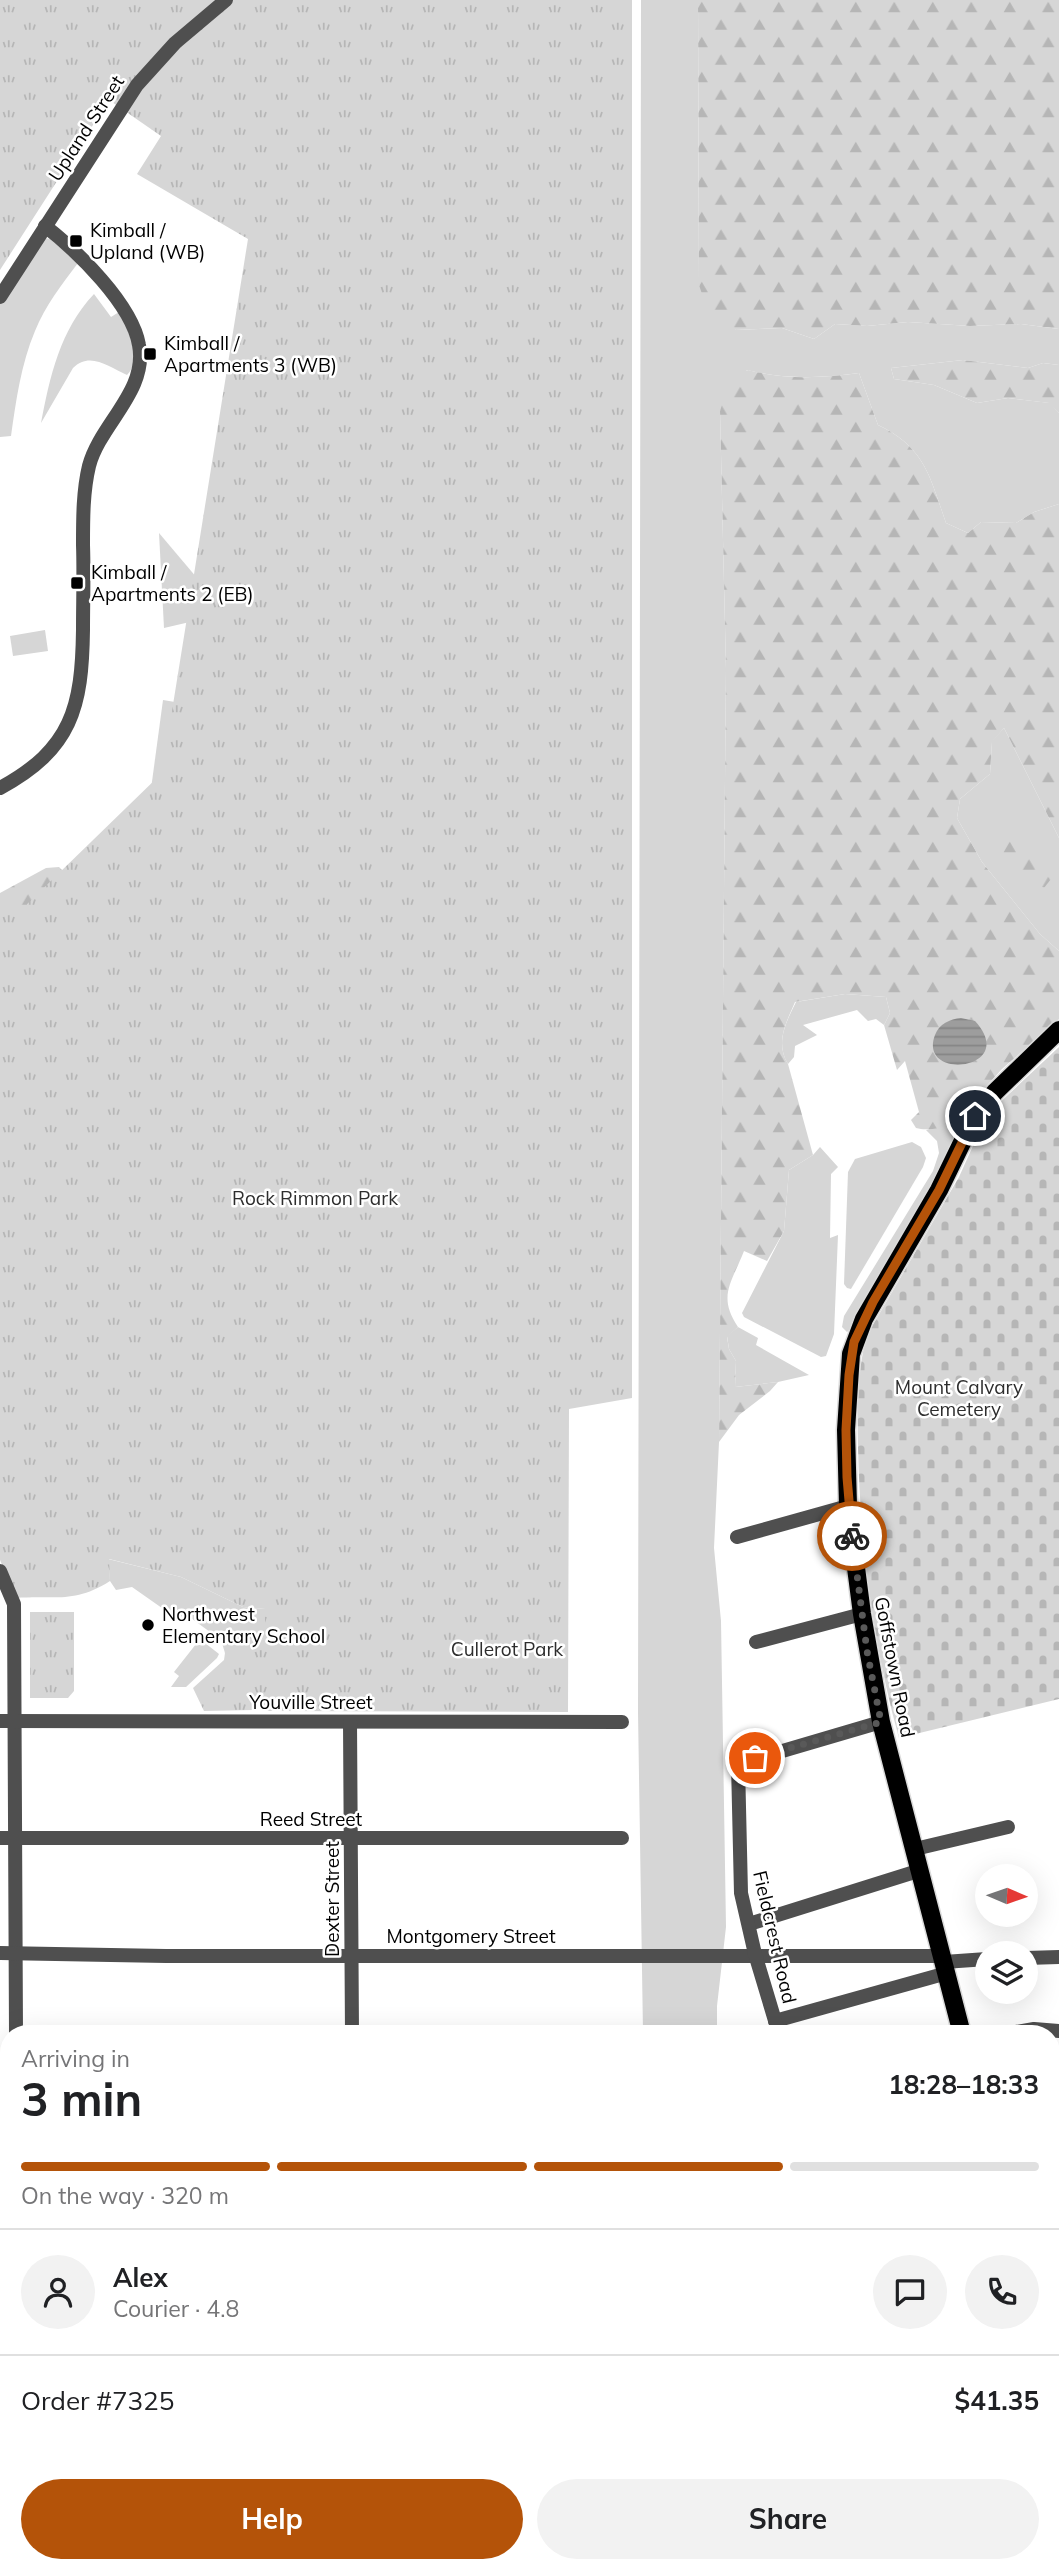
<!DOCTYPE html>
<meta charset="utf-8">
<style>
body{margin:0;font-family:Mulish,sans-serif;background:#f2f2f2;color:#202124;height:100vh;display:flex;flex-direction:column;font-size:26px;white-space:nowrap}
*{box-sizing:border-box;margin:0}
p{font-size:23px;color:#757577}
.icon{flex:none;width:38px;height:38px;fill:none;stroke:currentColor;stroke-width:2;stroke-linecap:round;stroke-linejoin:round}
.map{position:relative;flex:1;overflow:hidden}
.side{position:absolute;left:0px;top:2025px;width:1060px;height:548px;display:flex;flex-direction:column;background:#fff;border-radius:28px 28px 0 0;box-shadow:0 7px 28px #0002}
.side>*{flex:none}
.needle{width:46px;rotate:92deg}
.fabs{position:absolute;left:975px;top:1864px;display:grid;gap:14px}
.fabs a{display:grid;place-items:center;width:63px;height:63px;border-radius:50%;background:#fff;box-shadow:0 7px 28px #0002;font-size:35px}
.pin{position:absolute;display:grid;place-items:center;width:60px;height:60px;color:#fff;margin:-30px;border:4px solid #fff;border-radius:50%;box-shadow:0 2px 7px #0007}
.courier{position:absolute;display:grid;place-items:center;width:70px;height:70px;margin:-35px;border:5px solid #b45309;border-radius:50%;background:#fff;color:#222;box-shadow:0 2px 9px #0007}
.summary em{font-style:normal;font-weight:700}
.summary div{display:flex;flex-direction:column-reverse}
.summary{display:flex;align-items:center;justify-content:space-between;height:119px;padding:0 21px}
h1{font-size:46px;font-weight:700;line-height:52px}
.bar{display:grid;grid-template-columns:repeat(4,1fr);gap:10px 7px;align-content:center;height:84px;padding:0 21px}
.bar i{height:9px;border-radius:5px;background:#e0e0e0}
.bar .current{background:#b45309}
.bar p{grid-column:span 4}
.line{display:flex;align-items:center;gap:18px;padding:0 21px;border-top:2px solid #e0e0e0}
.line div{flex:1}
.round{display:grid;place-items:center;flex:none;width:74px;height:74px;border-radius:37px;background:#f2f2f2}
.button{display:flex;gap:14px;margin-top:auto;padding:14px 21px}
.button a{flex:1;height:80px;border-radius:42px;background:#b45309;color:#fff;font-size:28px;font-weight:700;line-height:80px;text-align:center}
.button a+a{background:#f2f2f2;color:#202124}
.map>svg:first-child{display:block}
.grass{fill:#d6d6d6}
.forest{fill:url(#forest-firs)}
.cemetery{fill:url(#cemetery-stones)}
.park{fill:url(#park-tufts)}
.water{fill:url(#water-rules)}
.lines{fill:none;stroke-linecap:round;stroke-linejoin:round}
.major-casing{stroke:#dbdbdb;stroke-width:21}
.highway-casing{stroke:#dbdbdb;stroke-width:24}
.minor{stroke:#4f4f4f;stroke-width:14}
.major{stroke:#000;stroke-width:18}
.highway{stroke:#000;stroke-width:21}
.done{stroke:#595959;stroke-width:7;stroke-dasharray:0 12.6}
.route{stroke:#b45309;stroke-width:9}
.poi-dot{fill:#000;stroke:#fff;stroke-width:2.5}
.labels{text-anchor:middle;stroke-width:5;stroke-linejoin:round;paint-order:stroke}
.street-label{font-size:19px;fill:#000;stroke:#fff}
.poi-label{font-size:19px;fill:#000;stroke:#fff;text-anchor:start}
.park-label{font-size:19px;fill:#2d2d2d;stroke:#fff}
</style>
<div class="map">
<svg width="1059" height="2571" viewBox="0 0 1059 2571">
<defs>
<pattern id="forest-firs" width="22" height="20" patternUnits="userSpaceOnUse" patternTransform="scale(1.75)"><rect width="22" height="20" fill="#d6d6d6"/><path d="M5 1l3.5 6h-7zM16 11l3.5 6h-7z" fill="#b6b6b6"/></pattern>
<pattern id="cemetery-stones" width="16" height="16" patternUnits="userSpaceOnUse" patternTransform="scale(1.75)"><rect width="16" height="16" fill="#d6d6d6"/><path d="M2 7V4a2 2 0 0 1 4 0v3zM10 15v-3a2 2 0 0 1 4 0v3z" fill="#b6b6b6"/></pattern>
<pattern id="park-tufts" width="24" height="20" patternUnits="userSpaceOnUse" patternTransform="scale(1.75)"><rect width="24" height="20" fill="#d6d6d6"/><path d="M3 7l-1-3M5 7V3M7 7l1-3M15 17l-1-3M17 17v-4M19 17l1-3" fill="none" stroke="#b6b6b6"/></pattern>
<pattern id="water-rules" width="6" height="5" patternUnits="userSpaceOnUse" patternTransform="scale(1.75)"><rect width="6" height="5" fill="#9d9d9d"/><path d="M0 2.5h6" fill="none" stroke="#858585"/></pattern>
</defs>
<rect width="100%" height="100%" fill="#fff"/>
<!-- grass -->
<g class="grass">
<path d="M641,0H698L699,285L736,330L782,328L814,339L835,324L867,326L908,322L970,326L1021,324L1059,329V365L1043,363L1028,368L963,360L891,368L894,379L934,385L977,403L1008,398L1050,403L1059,413V504L1034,512L1016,523L981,522L968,533L946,523C930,477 925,447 878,425L859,373C820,378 786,380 747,370L720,411L726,669L719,1442L714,1548L721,1621L726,1927L717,2006V2034L643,2033L638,1712Z"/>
<path d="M45,238L50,239L78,263C62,284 45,306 35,331C21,364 16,401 11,436L0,437V301Z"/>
<path d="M94,294L111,317L119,312C128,329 143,360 127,375C109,367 90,351 73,368L41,423C50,376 60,330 94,294Z"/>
<polygon points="159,533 208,591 207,618 164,628"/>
<polygon points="45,630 48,651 13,656 10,636"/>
<polygon points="163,700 199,706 234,733 151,789"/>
<polygon points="1004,728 1059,838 1059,951 1040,934 982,862 957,818 960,799 990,774 992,741"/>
<path d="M845,994L886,997L890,1013L884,1025L876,1019L868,1021L857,1010L803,1025L817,1035L795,1046L794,1057L788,1064C775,1043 786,1022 796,1002Z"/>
<polygon points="945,1125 959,1127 934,1181 852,1328 847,1332 842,1327 844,1316 933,1171 939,1153 937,1141 926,1130"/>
<polygon points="912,1142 921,1147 926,1158 923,1167 851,1289 847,1288 844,1284 848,1172 855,1159"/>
<polygon points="820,1147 838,1167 831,1174 830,1238 838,1235 834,1334 826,1356 821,1357 744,1317 742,1313 784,1231 789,1170 813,1155"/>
<polygon points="738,1327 758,1338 756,1345 809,1375 778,1382 735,1387 736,1361 729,1349 727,1336"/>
<polygon points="108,1559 181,1577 243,1607 265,1609 265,1639 221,1640 184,1613 179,1620 132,1587 116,1590 110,1581"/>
<polygon points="200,1639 219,1654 217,1658 186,1687 171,1687 179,1676 174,1672"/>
<polygon points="1054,2436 1059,2448 1059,2536 1052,2533 1052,2441"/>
<polygon points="300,2564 516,2564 520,2571 303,2571"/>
<polygon points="567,2564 690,2564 677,2571 562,2571"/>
<polygon points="716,2564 962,2564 965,2571 703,2571"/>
</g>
<!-- forest -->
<g class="forest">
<polygon points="698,0 1059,0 1059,329 1021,324 970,326 908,322 867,326 835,324 814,339 782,328 736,330 709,315 699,285"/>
<polygon points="963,360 1028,368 1043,363 1059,365 1059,413 1049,403 1008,398 977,403 934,385 894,379 891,368"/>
<path d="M748,370C786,380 821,378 859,373L878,425C925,447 930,477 946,523L968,533L981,522L1016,523L1034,512L1059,504V838L1004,728L992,742L990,774L960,799L957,818L982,862L1040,934L1059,951V1019L1002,1069L972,1102L959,1127C944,1125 930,1132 916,1128L911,1120L919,1112L905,1061L897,1070L884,1025L890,1013L886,997L845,994L795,1002C786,1023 775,1043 788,1064L813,1155L789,1170L784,1231L767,1261L744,1251C732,1282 717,1296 738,1327L727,1337L729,1349L736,1361L735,1387L778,1382L770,1391L739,1415L719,1442L726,669L720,411L731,378Z"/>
<polygon points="1004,839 1020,839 1051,879 1044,888 1018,875 1000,852"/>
<polygon points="59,867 66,874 0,933 0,893 46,868"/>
<polygon points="9,2384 9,2536 7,2529 0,2525 0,2385"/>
<polygon points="1052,2553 1059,2555 1059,2571 998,2571 999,2564 1052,2564"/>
<polygon points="217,2564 279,2564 284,2571 220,2571"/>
<polygon points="592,2564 641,2564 640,2571 582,2571"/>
</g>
<!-- cemetery -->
<path class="cemetery" d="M1059,1047V1699L899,1738C873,1644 860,1544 858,1447C857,1409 857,1371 867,1335L959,1177L976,1139L996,1106Z"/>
<!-- park -->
<g class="park">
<path d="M0,0H632V1398L569,1409L568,1712L267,1711L255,1700L253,1710L204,1711L193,1688L224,1660L225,1653L221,1640L265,1639V1609L243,1607L181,1577L109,1559L110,1581C74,1604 55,1595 16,1598L0,1560V909H22L162,773L248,239L137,174L161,136L109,100L0,270Z"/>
<polygon points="30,1612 74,1612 74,1691 68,1698 30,1698"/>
</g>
<!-- water -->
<path class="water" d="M961,1018L975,1021C1020,1070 917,1082 935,1035C939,1024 950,1019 961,1018Z"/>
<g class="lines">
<!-- major casing -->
<g class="major-casing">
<g id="major">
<polyline points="962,2034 881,1722 862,1614 848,1506 846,1430 851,1354 864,1319 939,1190 975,1116 995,1092 1059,1030"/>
<polyline points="1052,2542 1059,2545"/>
<polyline points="526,2564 530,2571"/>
<polyline points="970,2564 975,2571"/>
<polyline points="63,2571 81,2564"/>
<polyline points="553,2571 557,2564"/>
<polyline points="986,2571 988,2564"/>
</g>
</g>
<!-- highway casing -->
<g class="highway-casing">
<g id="highway">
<polyline points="287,2564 291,2571"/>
<polyline points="687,2571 700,2564"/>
</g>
</g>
<!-- minor -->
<g class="minor">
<polyline points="0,297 137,85 175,43 226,0"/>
<path d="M0,788C72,749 82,707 83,630C83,602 84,573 83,545C83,518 83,491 89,466C100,424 148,391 139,345C132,304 77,251 45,226"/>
<polyline points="737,1537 848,1506"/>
<polyline points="0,1571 14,1604 16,2034"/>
<polyline points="756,1642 862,1614"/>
<polyline points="0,1721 622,1722"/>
<polyline points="350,1722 352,2034"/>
<polyline points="0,1838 622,1838"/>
<polyline points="915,1849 1008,1827"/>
<polyline points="749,1924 921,1870"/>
<polyline points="0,1953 166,1956 942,1956"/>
<polyline points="1026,1958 1059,1957"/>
<polyline points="944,1962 987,1959"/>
<polyline points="775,2021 947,1973"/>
<polyline points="779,2034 755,1954 741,1893 738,1764 881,1722"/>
<polyline points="1004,2034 1034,2029 1059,2031"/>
<polyline points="0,2072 9,2072"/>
<polyline points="1052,2145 1059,2145"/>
<polyline points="0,2190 9,2190"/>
<polyline points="1052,2238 1059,2239"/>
<polyline points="0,2322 9,2319"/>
</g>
<!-- major -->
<use href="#major" class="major"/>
<!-- highway -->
<use href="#highway" class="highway"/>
</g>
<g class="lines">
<!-- done -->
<polyline class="done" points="755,1758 881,1722 867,1651 852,1536"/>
<!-- route -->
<polyline class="route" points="852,1536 847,1477 846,1430 849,1375 854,1342 873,1302 939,1190 975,1116"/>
</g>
<!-- markers -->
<g class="poi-dot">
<rect x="69" y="234" width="14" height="14" rx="3.5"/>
<rect x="143" y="347" width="14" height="14" rx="3.5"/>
<rect x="70" y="576" width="14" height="14" rx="3.5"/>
<circle cx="148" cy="1625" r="7"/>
</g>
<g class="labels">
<!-- street labels -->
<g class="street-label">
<text transform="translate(86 128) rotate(-57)" y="7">Upland Street</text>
<text transform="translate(895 1667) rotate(79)" y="7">Goffstown Road</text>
<text x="311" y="1709">Youville Street</text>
<text x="311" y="1826">Reed Street</text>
<text transform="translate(332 1899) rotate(-90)" y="7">Dexter Street</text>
<text x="471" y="1943">Montgomery Street</text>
<text transform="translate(775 1937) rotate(77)" y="7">Fieldcrest Road</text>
</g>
<!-- poi labels -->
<g class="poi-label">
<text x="90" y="237">Kimball /<tspan x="90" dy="22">Upland (WB)</tspan></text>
<text x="164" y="350">Kimball /<tspan x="164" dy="22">Apartments 3 (WB)</tspan></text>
<text x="91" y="579">Kimball /<tspan x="91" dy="22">Apartments 2 (EB)</tspan></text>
<text x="162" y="1621">Northwest<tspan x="162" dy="22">Elementary School</tspan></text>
</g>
<!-- park labels -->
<g class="park-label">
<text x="315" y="1205">Rock Rimmon Park</text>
<text x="959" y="1394">Mount Calvary<tspan x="959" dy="22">Cemetery</tspan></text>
<text x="507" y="1656">Cullerot Park</text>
</g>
</g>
</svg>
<div class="fabs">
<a><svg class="needle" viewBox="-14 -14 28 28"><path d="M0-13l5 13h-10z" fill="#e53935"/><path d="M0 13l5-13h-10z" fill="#757577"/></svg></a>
<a><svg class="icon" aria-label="layers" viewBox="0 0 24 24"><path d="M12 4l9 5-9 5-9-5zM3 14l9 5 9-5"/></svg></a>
</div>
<div class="pin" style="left:755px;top:1758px;background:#ea580c"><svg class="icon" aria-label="bag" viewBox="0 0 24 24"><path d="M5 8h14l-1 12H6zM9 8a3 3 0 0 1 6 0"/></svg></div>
<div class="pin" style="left:975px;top:1116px;background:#1f2937"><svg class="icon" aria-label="home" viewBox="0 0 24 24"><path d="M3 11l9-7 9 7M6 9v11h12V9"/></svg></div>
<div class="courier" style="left:852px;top:1536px"><svg class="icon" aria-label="bike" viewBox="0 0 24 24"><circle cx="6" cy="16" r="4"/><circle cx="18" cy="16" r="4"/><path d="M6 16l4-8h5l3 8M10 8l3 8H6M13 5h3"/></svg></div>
<section class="side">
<div class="summary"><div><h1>3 min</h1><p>Arriving in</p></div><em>18:28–18:33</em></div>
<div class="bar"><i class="current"></i><i class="current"></i><i class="current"></i><i></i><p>On the way · 320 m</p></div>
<div class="line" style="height:126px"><a class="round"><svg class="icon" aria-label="person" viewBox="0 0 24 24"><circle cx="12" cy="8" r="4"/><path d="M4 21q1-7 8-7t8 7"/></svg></a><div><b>Alex</b><p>Courier · 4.8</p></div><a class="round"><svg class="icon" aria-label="chat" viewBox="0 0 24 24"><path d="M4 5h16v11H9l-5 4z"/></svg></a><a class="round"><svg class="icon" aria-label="phone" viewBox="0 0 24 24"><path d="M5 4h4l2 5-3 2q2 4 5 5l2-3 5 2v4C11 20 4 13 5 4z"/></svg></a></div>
<div class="line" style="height:91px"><div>Order #7325</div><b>$41.35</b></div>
<div class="button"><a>Help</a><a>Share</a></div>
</section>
</div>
